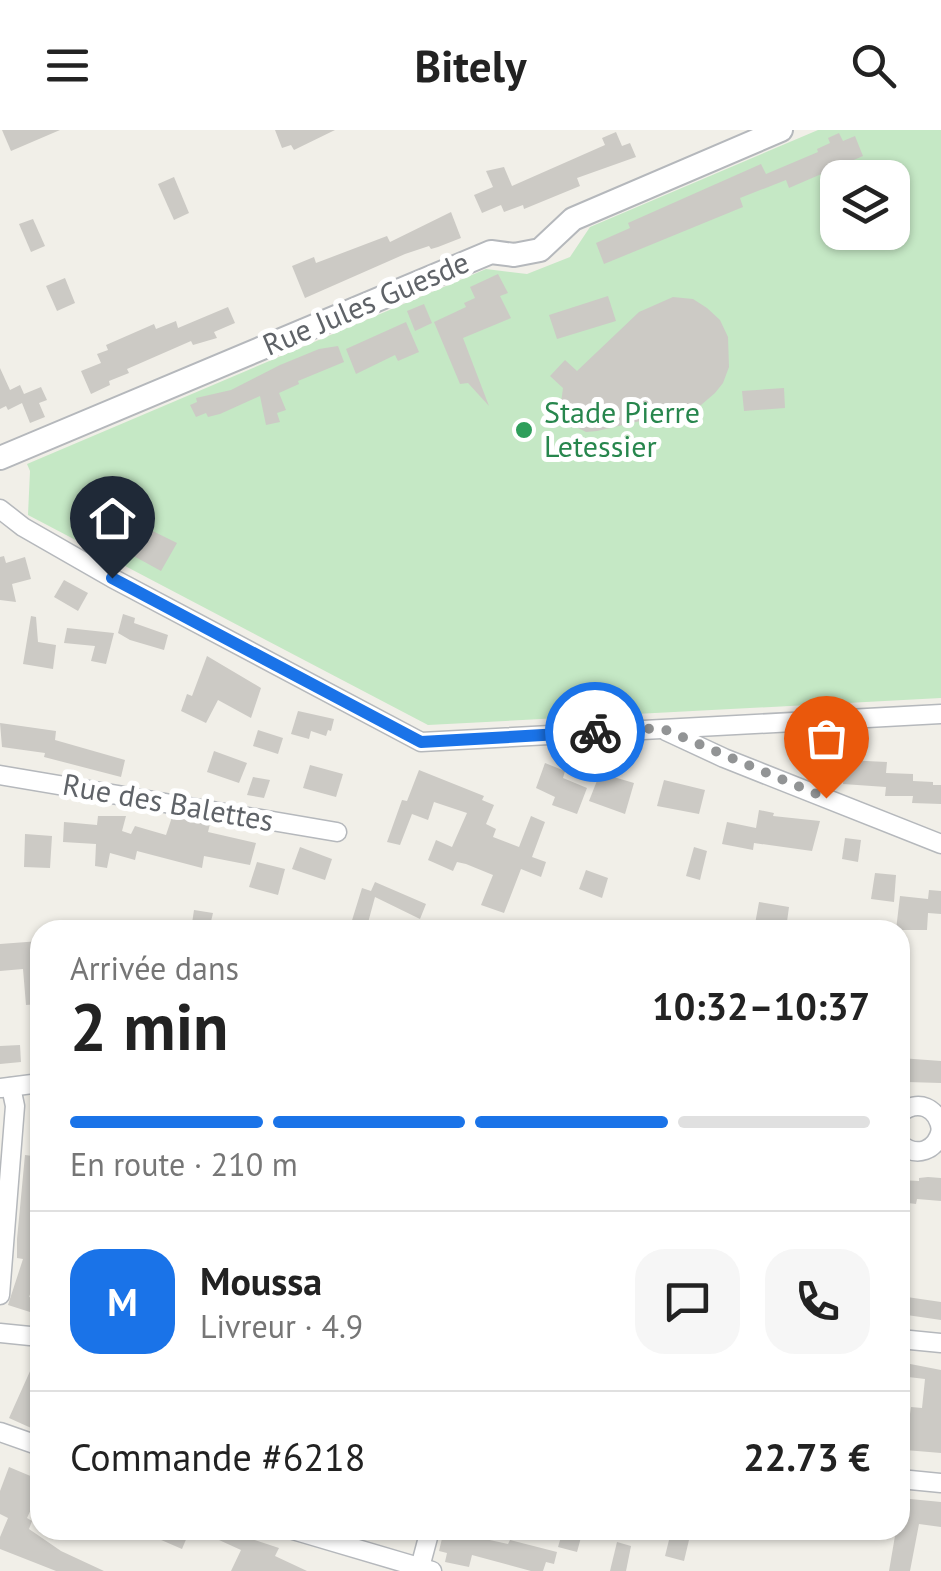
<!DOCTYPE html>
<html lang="fr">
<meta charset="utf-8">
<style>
body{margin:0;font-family:"PT Sans",sans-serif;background:#f6f6f6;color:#222;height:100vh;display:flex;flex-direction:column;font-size:38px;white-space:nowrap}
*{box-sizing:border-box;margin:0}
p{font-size:32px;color:#767676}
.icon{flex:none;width:55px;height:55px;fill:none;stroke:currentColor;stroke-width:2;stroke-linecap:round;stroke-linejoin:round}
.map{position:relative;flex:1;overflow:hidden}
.panel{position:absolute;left:30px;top:790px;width:880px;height:620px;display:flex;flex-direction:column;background:#fff;border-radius:30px;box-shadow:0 2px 8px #0004}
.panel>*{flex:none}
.fabs{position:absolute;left:820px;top:30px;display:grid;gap:20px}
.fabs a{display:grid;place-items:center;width:90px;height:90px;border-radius:20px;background:#fff;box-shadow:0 2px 8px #0004;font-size:50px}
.pin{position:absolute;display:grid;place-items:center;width:85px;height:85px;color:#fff;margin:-102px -42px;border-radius:50% 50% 50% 0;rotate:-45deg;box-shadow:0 0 10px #0007}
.pin .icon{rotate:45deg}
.courier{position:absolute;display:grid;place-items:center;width:100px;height:100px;margin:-50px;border:8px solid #1a73e8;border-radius:50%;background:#fff;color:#222;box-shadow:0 2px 12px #0007}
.overview em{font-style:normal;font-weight:700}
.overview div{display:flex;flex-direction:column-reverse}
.overview{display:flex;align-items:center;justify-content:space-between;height:170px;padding:0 40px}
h1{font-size:65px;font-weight:700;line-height:75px}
.bar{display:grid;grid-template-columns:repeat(4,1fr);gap:15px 10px;align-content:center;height:120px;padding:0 40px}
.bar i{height:12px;border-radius:8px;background:#e0e0e0}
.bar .current{background:#1a73e8}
.bar p{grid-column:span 4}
.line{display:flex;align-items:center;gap:25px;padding:0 40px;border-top:2px solid #e0e0e0}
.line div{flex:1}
.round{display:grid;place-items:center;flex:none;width:105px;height:105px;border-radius:30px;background:#f6f6f6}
header{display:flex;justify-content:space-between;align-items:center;height:130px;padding:0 40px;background:#fff;font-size:45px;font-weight:700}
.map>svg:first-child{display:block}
.green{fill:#c5e8c5;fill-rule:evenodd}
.building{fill:#cccac5}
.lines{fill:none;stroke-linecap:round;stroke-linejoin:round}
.minor-casing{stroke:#b5b8bc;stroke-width:21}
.tertiary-casing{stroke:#b5b8bc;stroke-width:26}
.minor{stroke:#fff;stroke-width:18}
.tertiary{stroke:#fff;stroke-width:22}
.done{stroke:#929495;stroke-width:10;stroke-dasharray:0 18}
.route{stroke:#1a73e8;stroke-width:12}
.leisure-dot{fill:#2e9e5b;stroke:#fff;stroke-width:4}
.labels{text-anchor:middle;stroke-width:10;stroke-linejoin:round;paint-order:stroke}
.street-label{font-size:30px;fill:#5f6368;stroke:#fff}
.leisure-label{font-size:30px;fill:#27864d;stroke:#fff;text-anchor:start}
</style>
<header><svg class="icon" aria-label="menu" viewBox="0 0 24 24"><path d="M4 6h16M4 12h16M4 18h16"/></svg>Bitely<svg class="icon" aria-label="search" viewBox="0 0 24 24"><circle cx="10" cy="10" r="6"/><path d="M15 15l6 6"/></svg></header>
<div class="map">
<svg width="941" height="1441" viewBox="0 0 941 1441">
<rect width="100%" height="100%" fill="#f1efe8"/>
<!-- green -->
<path class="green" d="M818,0H941V568L428,595L28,385L30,341L27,334L486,139L527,144L570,127L590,97ZM838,48H892V102H838Z"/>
<!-- building -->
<g class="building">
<polygon points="2,0 60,0 11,21"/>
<polygon points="275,0 335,0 294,20 291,15 282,18"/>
<polygon points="616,2 622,16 630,13 636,27 577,48 580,56 524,79 523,75 504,82 501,75 482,83 474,65 493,57 486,41 504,37 512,56 605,15 602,8"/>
<polygon points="839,3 843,11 855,6 863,26 789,58 786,50 740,68 743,77 604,134 596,113 630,98 628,93 761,34 766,44 818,22 817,19 830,13 828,8"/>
<polygon points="174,47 189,83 174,90 158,54"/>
<polygon points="451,82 461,108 438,117 431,119 429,116 405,124 305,168 292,136 314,127 316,133 387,106 390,112"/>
<polygon points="33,89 45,116 31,122 19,94"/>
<polygon points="498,144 508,163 500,166 511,188 463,208 489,276 468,253 460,254 434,192 466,177 464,173 475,168 470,157"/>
<polygon points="65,148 75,173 57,181 46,156"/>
<polygon points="608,166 616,191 557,209 549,185"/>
<polygon points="673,167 693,169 707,178 720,190 728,207 729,237 723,253 715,263 701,275 688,280 597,301 586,302 567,292 560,280 563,258 550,246 565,230 577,241 639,182"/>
<polygon points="424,174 432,193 415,201 407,181"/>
<polygon points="228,177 235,193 214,202 217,208 193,215 191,211 127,239 129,243 109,251 110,255 91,264 81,241 101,233 97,224 108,220 106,215 154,194 156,199 176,191 178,198"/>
<polygon points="406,192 419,222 398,231 395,225 356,244 346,219"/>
<polygon points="338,216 344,232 298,251 299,254 279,263 286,280 277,283 280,292 266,295 260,266 220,284 208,287 206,283 196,287 190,275 197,272 196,268 231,260 280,235 319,219"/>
<polygon points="0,238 10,260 20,255 24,264 41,257 47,270 39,273 45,287 30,293 22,273 8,280 6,276 0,279"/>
<polygon points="784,258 785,278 744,281 742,261"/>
<polygon points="90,370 177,413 161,441 119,418 122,406 115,416 76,396"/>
<polygon points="4,426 6,433 25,427 31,449 12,454 16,472 0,470 0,427"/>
<polygon points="64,450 88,463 78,481 54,467"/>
<polygon points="123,484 135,488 134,493 168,505 164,520 130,510 118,503"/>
<polygon points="31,486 36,487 38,512 56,515 53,539 23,534"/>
<polygon points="67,498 114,503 106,534 91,531 95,516 64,513"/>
<polygon points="207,526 261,558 251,588 218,570 206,593 181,581 187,564 192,566"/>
<polygon points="298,581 334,589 331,601 328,600 326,606 311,601 309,609 291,604"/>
<polygon points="0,593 56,601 55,610 125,630 121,647 44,627 45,623 2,617"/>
<polygon points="258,600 283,608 278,624 253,616"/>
<polygon points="214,621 247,633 239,653 207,642"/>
<polygon points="845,630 887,632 886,643 913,644 913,651 933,652 933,655 941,655 941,674 912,673 913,666 885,666 886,657 843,654"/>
<polygon points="545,633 565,641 563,648 587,658 577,684 552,675 555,667 536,658"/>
<polygon points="310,635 343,644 336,667 303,658"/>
<polygon points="419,640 484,666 482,670 494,675 486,694 496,699 493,707 519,717 531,686 545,692 532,727 546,732 541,747 521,739 504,783 481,775 493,745 466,734 457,732 453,741 428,730 436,710 452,717 467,683 434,672 428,690 412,684 400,715 387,712 402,670 407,671"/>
<polygon points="600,643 634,653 625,684 589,671"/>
<polygon points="253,647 270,650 264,668 247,665"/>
<polygon points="664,650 705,660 699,684 657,676"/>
<polygon points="759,680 774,683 773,686 820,691 812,721 754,713 753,720 722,714 727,692 756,698"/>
<polygon points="98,686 126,686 122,701 131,704 135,696 166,705 172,687 210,694 208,702 256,713 250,735 204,726 202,738 137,721 135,730 110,723 107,738 95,736 96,714 63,712 64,692 97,695"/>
<polygon points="25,704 52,706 50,738 24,737"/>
<polygon points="845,708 861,710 858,732 842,729"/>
<polygon points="300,717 332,729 325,750 292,739"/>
<polygon points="694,717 707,721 700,750 686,746"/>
<polygon points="257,732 285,739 278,765 249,757"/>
<polygon points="586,740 608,748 602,768 579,759"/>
<polygon points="875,743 896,745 894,772 871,769"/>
<polygon points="375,752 426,774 420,789 375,767 366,800 349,800 362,758 371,761"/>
<polygon points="929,760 941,761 941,784 928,783 927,800 896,800 900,766 928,769"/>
<polygon points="759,772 789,777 786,799 766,800 767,796 755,794"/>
<polygon points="194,780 213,783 209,800 191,800"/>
<polygon points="40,811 40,874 26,875 23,839 0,841 0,814"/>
<polygon points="20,915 21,932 0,934 0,916"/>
<polygon points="900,928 941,931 941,953 907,952 908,946 900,945"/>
<polygon points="25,1025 40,1027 40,1080 37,1079 33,1156 29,1167 34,1168 30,1182 8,1175 23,1129 17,1128 17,1109"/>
<polygon points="928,1047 941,1048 941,1071 917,1069 916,1074 900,1072 900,1050 919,1051 919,1048"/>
<polygon points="900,1166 941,1172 941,1190 900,1184"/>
<polygon points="40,1219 40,1266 32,1283 40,1286 40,1302 9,1288"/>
<polygon points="900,1232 941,1240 941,1323 905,1320 911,1277 922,1278 925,1249 900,1246"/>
<polygon points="9,1337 40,1350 40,1360 27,1388 32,1391 29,1399 61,1421 104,1441 56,1441 0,1419 0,1407 8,1388 0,1384 0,1361"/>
<polygon points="900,1368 941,1372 941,1397 919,1394 910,1441 889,1441 896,1400 900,1400"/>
<polygon points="138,1400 190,1400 182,1419"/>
<polygon points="197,1400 238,1400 236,1404 279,1418 275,1426 307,1441 231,1441 241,1420"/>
<polygon points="444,1400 508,1414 510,1410 557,1422 554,1434 546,1432 543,1441 531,1441 472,1425 469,1437 445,1432 447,1423 439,1421"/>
<polygon points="563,1400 583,1400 577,1422 558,1417"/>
<polygon points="670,1406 689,1410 684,1431 665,1426"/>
<polygon points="617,1412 631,1416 626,1441 610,1441"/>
</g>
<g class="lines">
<!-- minor casing -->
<g class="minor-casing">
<g id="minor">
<polyline points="0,379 23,397 112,448 421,612 941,584"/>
<polyline points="666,601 724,628 941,714"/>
<polyline points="0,645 337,702"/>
<polyline points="1,958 40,953"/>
<path d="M900,983C918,969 938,977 941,1000"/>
<path d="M900,1014C917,1028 936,1021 941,1000"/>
<polyline points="0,1165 15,976 11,957"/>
<polyline points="0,1203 40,1207"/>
<polyline points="900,1209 941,1213"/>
<polyline points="0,1302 40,1316"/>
<polyline points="900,1349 941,1353"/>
<polyline points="293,1400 432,1441"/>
<polyline points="419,1441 430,1400"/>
</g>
</g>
<!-- tertiary casing -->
<g class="tertiary-casing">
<polyline id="tertiary" points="0,328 491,122 514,125 540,120 573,89 781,0"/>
</g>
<!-- minor -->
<use href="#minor" class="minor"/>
<!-- tertiary -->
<use href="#tertiary" class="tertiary"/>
</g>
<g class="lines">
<!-- done -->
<polyline class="done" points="595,602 661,598 826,668"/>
<!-- route -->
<polyline class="route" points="112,448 421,612 595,602"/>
</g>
<!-- markers -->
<circle class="leisure-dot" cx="524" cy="300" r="10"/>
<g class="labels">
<!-- street labels -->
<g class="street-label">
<text transform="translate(366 174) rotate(-23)" y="10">Rue Jules Guesde</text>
<text transform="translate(168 673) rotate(10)" y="10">Rue des Balettes</text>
</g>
<!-- leisure labels -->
<g class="leisure-label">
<text x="544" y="293">Stade Pierre<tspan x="544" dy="34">Letessier</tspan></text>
</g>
</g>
</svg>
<div class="fabs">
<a><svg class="icon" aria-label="layers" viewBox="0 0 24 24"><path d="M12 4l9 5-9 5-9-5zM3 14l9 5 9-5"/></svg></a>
</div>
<div class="pin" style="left:826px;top:668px;background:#ea580c"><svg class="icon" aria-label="bag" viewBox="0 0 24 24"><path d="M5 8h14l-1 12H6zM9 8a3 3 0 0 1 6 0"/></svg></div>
<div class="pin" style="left:112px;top:448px;background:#1f2937"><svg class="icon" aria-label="home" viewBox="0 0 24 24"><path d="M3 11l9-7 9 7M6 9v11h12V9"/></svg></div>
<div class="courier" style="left:595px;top:602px"><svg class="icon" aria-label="bike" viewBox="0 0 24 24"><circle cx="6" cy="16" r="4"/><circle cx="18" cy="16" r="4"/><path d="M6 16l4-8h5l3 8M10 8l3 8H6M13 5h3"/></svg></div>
<section class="panel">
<div class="overview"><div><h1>2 min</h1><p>Arrivée dans</p></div><em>10:32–10:37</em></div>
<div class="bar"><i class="current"></i><i class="current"></i><i class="current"></i><i></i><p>En route · 210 m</p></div>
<div class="line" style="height:180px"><b class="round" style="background:#1a73e8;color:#fff">M</b><div><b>Moussa</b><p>Livreur · 4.9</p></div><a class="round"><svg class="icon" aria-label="chat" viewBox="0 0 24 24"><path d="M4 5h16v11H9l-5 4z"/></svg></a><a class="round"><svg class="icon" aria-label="phone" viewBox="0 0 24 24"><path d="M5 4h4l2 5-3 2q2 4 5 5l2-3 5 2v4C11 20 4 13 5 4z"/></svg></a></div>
<div class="line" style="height:130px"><div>Commande #6218</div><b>22.73 €</b></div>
</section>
</div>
